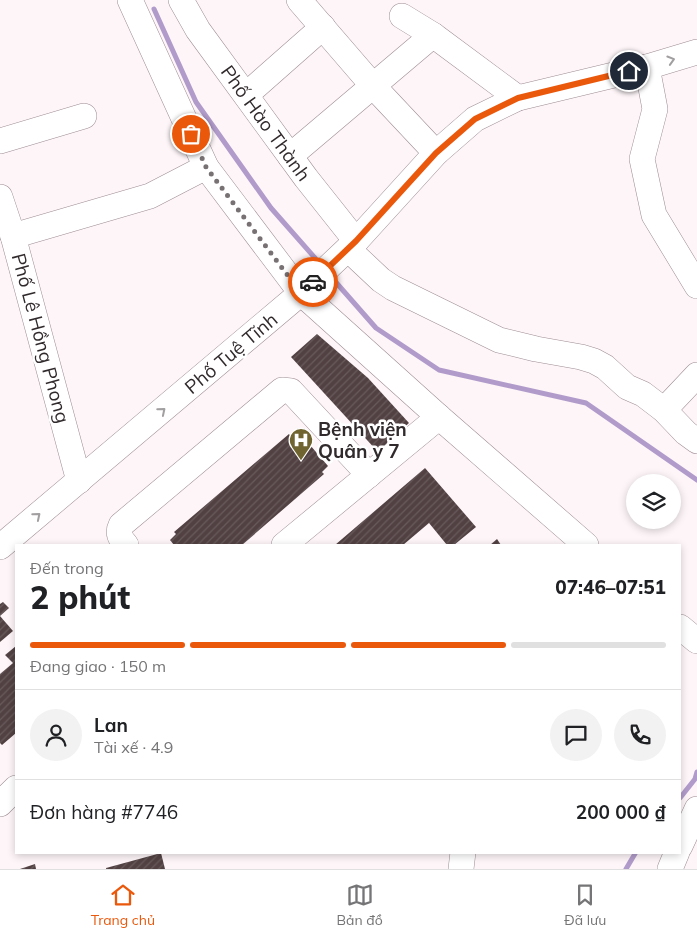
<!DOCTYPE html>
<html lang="vi">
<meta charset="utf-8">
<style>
body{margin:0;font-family:Mulish,sans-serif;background:#f2f2f2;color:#202124;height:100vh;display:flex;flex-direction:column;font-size:19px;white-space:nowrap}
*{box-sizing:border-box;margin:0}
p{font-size:16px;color:#757577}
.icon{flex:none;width:28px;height:28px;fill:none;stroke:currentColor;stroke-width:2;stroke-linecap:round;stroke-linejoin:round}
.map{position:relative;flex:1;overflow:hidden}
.panel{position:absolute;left:15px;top:544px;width:666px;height:310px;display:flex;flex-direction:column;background:#fff;border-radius:0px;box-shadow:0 2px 8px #0003}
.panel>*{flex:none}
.tools{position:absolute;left:626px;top:474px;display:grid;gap:10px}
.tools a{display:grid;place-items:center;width:55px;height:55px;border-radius:50%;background:#fff;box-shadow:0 2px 8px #0003;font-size:25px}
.pin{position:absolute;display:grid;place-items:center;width:42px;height:42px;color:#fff;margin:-21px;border:2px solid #fff;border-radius:50%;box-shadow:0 1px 5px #0007}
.courier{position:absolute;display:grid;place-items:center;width:50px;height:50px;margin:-25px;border:4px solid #ea580c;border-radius:50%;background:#fff;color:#222;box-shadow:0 1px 6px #0007}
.overview em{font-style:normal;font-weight:800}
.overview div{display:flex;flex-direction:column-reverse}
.overview{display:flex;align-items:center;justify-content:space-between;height:85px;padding:0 15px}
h1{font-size:32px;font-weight:800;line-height:38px}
.bar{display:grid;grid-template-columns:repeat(4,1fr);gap:8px 5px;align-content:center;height:60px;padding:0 15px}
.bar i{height:6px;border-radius:4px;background:#e0e0e0}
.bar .current{background:#ea580c}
.bar p{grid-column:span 4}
.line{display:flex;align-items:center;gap:12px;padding:0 15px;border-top:1px solid #e0e0e0}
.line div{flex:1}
.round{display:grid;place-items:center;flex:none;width:52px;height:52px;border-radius:26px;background:#f2f2f2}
.tab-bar{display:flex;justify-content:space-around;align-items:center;height:70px;border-top:1px solid #e0e0e0;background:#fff;font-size:14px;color:#757577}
.tab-bar a{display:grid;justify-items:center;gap:2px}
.tab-bar .current{color:#ea580c}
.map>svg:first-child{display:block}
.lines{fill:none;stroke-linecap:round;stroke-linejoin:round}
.stream{stroke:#b19bca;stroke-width:5}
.building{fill:url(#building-hatch)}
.minor-casing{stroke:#9e8d95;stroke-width:26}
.minor{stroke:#fff;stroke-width:25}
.oneway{stroke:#a29fa0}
.done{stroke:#787174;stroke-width:5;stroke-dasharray:0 9}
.route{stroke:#ea580c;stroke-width:6}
.labels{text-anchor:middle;stroke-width:5;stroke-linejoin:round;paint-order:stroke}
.street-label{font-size:19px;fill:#312a2d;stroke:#fff}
.poi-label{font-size:19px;font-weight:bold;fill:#312a2d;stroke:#fff;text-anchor:start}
</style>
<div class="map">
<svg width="697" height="869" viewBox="0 0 697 869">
<defs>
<pattern id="building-hatch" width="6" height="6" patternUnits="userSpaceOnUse" patternTransform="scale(1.25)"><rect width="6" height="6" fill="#524143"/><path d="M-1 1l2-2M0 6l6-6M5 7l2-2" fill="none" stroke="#685a5c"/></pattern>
</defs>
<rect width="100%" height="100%" fill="#fdf5f8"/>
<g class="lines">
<!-- stream -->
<g class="stream">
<polyline points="154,9 196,102 271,208 315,258"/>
<polyline points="333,279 376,328 439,370 586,403 697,480"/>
<polyline points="680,798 695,779 697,772"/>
<polyline points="626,869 636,852"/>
</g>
</g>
<!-- building -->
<g class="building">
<polygon points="317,334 368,378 409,423 378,452 291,357"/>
<polygon points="298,431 328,466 322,472 324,474 242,545 174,545 170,540 176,534 174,532 289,434 291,437"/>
<polygon points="425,468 476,527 454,545 447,545 429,523 403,545 335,545"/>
<polygon points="497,539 501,545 490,545"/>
<polygon points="3,602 9,608 0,616 0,604"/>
<polygon points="0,616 13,631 0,642"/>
<polygon points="16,646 16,733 2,745 0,743 0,674 13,663 5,655"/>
<polygon points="161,853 165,869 106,869 106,868"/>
<polygon points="35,864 36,869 20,869"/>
</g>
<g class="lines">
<!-- minor casing -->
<g class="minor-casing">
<g id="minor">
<polyline points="130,0 206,167 301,293 439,417 586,545"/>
<polyline points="181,0 198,30 306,178 356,241"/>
<polyline points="299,0 374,87 436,153"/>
<polyline points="402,16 433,35"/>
<polyline points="647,67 655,109 642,159 654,215 697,286"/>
<polyline points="246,95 323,27"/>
<polyline points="0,141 84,116"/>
<polyline points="290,156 433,35 518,98"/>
<polyline points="0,197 13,236 79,481"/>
<polyline points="13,236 150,196 206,167"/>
<polyline points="348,249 381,280 393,288 499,340 536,349 581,357 594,361 605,367 627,387 643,394 664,410 686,433 697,441"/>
<polyline points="664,410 697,375"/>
<path d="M126,545C120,538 117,533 121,525L282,390L291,391L369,475"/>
<polyline points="284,545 439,417"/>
<polyline points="0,547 301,293 356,241 436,153 475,119 518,98 647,67 697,52"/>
<polyline points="680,627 697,641"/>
<polyline points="0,804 16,788"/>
<polyline points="680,846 697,809"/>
<polyline points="461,869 463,852"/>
<polyline points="670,869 677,852"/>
</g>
</g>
<!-- minor -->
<use href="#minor" class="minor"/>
</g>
<!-- one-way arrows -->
<defs><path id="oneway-chevron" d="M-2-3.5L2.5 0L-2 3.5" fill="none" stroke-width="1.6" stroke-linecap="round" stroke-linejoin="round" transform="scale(1.25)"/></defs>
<g class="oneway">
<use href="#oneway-chevron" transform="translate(671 60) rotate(-17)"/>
<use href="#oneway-chevron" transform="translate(162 411) rotate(-40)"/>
<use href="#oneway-chevron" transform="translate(37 516) rotate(-40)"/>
</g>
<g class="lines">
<!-- done -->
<polyline class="done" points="191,134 206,167 301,293 313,282"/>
<!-- route -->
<polyline class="route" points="313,282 356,241 436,153 475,119 518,98 629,71"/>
</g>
<!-- icons -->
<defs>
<g id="hospital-pin" transform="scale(1.25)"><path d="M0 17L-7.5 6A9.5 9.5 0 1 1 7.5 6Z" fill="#706431" stroke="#fff"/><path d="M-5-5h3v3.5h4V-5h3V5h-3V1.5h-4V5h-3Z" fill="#fff"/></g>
</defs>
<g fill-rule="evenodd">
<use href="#hospital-pin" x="301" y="440"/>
</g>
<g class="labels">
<!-- street labels -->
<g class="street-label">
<text transform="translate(266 123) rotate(54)" y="7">Phố Hào Thành</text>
<text transform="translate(41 338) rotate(75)" y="7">Phố Lê Hồng Phong</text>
<text transform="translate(231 353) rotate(-40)" y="7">Phố Tuệ Tĩnh</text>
</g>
<!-- poi labels -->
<g class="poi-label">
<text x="318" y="436">Bệnh viện<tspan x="318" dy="22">Quân y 7</tspan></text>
</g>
</g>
</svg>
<div class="tools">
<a><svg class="icon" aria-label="layers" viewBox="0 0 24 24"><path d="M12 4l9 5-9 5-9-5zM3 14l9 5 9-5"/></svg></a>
</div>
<div class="pin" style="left:191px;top:134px;background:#ea580c"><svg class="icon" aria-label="bag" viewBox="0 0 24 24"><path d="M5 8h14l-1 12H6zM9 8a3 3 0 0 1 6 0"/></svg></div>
<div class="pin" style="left:629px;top:71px;background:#1f2937"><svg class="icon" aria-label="home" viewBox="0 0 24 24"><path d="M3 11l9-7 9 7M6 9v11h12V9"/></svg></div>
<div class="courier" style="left:313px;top:282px"><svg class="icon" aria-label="car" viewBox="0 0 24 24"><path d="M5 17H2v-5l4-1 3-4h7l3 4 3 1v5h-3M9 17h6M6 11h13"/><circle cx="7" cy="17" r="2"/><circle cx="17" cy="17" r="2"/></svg></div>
<section class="panel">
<div class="overview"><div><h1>2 phút</h1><p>Đến trong</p></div><em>07:46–07:51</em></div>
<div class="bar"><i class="current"></i><i class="current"></i><i class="current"></i><i></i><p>Đang giao · 150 m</p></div>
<div class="line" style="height:90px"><a class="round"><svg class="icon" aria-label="person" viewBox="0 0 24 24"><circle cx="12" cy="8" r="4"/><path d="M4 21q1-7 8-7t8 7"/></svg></a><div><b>Lan</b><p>Tài xế · 4.9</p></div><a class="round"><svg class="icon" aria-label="chat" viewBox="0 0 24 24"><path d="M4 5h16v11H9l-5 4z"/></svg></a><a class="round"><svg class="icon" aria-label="phone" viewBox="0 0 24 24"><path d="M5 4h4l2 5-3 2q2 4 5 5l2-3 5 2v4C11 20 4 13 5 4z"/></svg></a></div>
<div class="line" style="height:65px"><div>Đơn hàng #7746</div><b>200 000 ₫</b></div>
</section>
</div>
<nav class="tab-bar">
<a class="current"><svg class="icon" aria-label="home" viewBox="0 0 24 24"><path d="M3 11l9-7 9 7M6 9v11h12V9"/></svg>Trang chủ</a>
<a><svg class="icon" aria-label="map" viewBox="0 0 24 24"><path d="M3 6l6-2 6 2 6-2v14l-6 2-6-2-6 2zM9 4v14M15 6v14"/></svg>Bản đồ</a>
<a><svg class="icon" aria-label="saved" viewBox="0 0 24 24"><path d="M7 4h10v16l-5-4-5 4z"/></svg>Đã lưu</a>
</nav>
